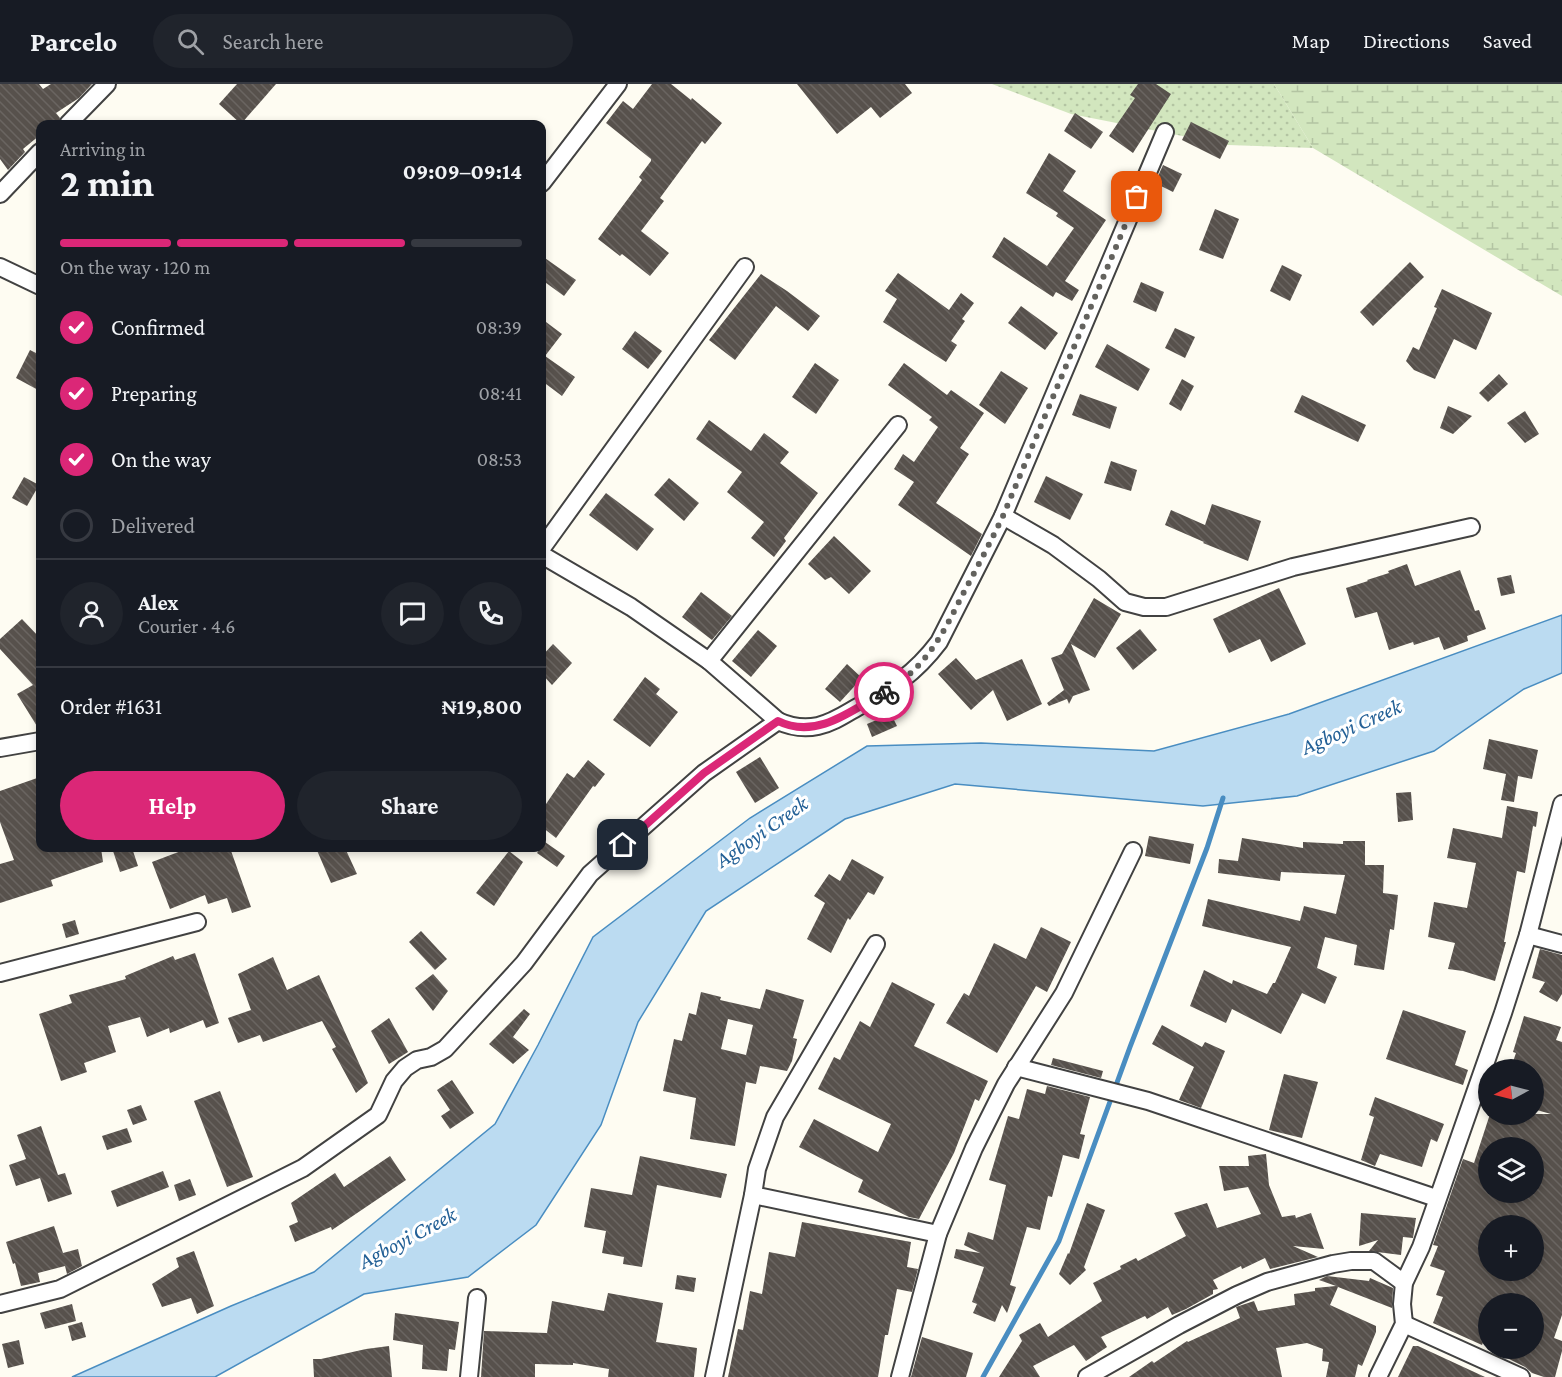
<!DOCTYPE html>
<meta charset="utf-8">
<style>
body{margin:0;font-family:"Crimson Pro",serif;background:#20242c;color:#f1f3f6;height:100vh;display:flex;flex-direction:column;font-size:22px;white-space:nowrap}
*{box-sizing:border-box;margin:0}
p{font-size:20px;color:#9ea1a6}
.icon{flex:none;width:33px;height:33px;fill:none;stroke:currentColor;stroke-width:2;stroke-linecap:round;stroke-linejoin:round}
.map{position:relative;flex:1;overflow:hidden}
.details{position:absolute;left:36px;top:36px;width:510px;height:732px;display:flex;flex-direction:column;background:#171b24;border-radius:12px;box-shadow:0 3px 9px #0003}
.details>*{flex:none}
.needle{width:39px;rotate:263deg}
.controls{position:absolute;left:1478px;top:975px;display:grid;gap:12px}
.controls a{display:grid;place-items:center;width:66px;height:66px;border-radius:50%;background:#171b24;box-shadow:0 3px 9px #0003;font-size:30px}
.pin{position:absolute;display:grid;place-items:center;width:51px;height:51px;color:#fff;margin:-26px;border-radius:12px;box-shadow:0 3px 9px #0006}
.courier{position:absolute;display:grid;place-items:center;width:60px;height:60px;margin:-30px;border:4px solid #db2777;border-radius:50%;background:#fff;color:#222;box-shadow:0 2px 8px #0007}
.overview em{font-style:normal;font-weight:700}
.overview div{display:flex;flex-direction:column-reverse}
.overview{display:flex;align-items:center;justify-content:space-between;height:102px;padding:0 24px}
h1{font-size:39px;font-weight:700;line-height:45px}
.bar{display:grid;grid-template-columns:repeat(4,1fr);gap:9px 6px;align-content:center;height:72px;padding:0 24px}
.bar i{height:8px;border-radius:4px;background:#363941}
.bar .selected{background:#db2777}
.bar p{grid-column:span 4}
.line{display:flex;align-items:center;gap:15px;padding:0 24px;border-top:2px solid #363941}
.line div{flex:1}
.round{display:grid;place-items:center;flex:none;width:63px;height:63px;border-radius:32px;background:#20242c}
ol{padding:0 24px;list-style:none}
li{display:flex;align-items:center;gap:18px;height:66px}
li p{margin-inline-start:auto}
li .icon{padding:6px;border-radius:50%;background:#db2777;color:#fff;stroke-width:4}
li:last-child{color:#9ea1a6}
li i{width:33px;height:33px;border:3px solid #363941;border-radius:50%}
.action{display:flex;gap:12px;margin-top:auto;padding:12px 24px}
.action a{flex:1;height:69px;border-radius:36px;background:#db2777;color:#fff;font-size:24px;font-weight:700;line-height:69px;text-align:center}
.action a+a{background:#20242c;color:#f1f3f6}
header{display:flex;align-items:center;gap:36px;box-sizing:border-box;height:84px;padding:0 30px;background:#171b24;border-bottom:2px solid #363941}
header strong{font-size:28px}
nav{display:flex;gap:33px;margin-inline-start:auto;font-size:21px}
.search{width:420px;height:54px;background:#20242c;display:flex;align-items:center;gap:15px;box-sizing:border-box;padding:0 21px;border-radius:33px;color:#9ea1a6;font-size:22px}
.map>svg:first-child{display:block}
.grass{fill:url(#grass-dots)}
.wetland{fill:url(#wetland-marsh)}
.water{fill:#bbdbf1;stroke:#498dc1;stroke-width:1.5}
.lines{fill:none;stroke-linecap:round;stroke-linejoin:round}
.stream{stroke:#498dc1;stroke-width:5}
.building{fill:url(#building-back-hatch);fill-rule:evenodd}
.minor-casing{stroke:#424242;stroke-width:20}
.minor{stroke:#fff;stroke-width:16}
.done{stroke:#63625e;stroke-width:6;stroke-dasharray:0 10.8}
.route{stroke:#db2777;stroke-width:8}
.labels{text-anchor:middle;stroke-width:6;stroke-linejoin:round;paint-order:stroke}
.water-label{font-size:22px;font-style:italic;fill:#236096;stroke:#fff}
</style>
<header>
<strong>Parcelo</strong>
<div class="search"><svg class="icon" aria-label="search" viewBox="0 0 24 24"><circle cx="10" cy="10" r="6"/><path d="M15 15l6 6"/></svg>Search here</div>
<nav><a>Map</a><a>Directions</a><a>Saved</a></nav>
</header>
<div class="map">
<svg width="1562" height="1293" viewBox="0 0 1562 1293">
<defs>
<pattern id="grass-dots" width="8" height="8" patternUnits="userSpaceOnUse" patternTransform="scale(1.5)"><rect width="8" height="8" fill="#d2e6be"/><path d="M2 2h.1M6 6h.1" fill="none" stroke="#b3c4a2" stroke-width="1.8" stroke-linecap="round"/></pattern>
<pattern id="wetland-marsh" width="20" height="14" patternUnits="userSpaceOnUse" patternTransform="scale(1.5)"><rect width="20" height="14" fill="#d2e6be"/><path d="M1 5h8M5 5V1M11 12h8M15 12V8" fill="none" stroke="#b3c4a2"/></pattern>
<pattern id="building-back-hatch" width="6" height="6" patternUnits="userSpaceOnUse" patternTransform="scale(1.5)"><rect width="6" height="6" fill="#57514c"/><path d="M-1 5l2 2M0 0l6 6M5-1l2 2" fill="none" stroke="#6a6561"/></pattern>
</defs>
<rect width="100%" height="100%" fill="#fefcf2"/>
<!-- grass -->
<polygon class="grass" points="992,0 1274,0 1313,64 1228,61 1071,30"/>
<!-- wetland -->
<polygon class="wetland" points="1274,0 1562,0 1562,212 1313,64"/>
<!-- water -->
<polygon class="water" points="1562,531 1562,589 1524,605 1434,667 1297,712 1203,722 955,700 845,735 706,827 638,938 601,1041 536,1141 468,1193 364,1210 215,1293 72,1293 231,1222 314,1188 495,1040 538,961 593,853 750,734 867,662 981,659 1154,667 1289,630"/>
<g class="lines">
<!-- stream -->
<polyline class="stream" points="983,1293 1059,1157 1130,963 1207,764 1223,714"/>
</g>
<!-- building -->
<g class="building">
<polygon points="0,0 39,0 43,5 51,0 92,0 79,14 56,29 60,34 58,40 40,40 40,51 23,65 25,68 8,86 0,75"/>
<polygon points="237,0 276,0 241,40 219,20"/>
<polygon points="652,0 671,0 691,16 692,14 722,39 705,60 702,57 660,114 664,117 641,147 669,169 650,192 622,170 620,172 598,155 642,96 639,93 651,77 651,75 606,39 623,17 633,25"/>
<polygon points="797,0 905,0 912,9 880,34 871,23 837,50"/>
<polygon points="1138,0 1156,0 1171,10 1133,69 1109,52 1135,14 1130,11"/>
<polygon points="1075,29 1103,48 1091,65 1064,47"/>
<polygon points="1191,38 1229,57 1220,75 1182,56"/>
<polygon points="1049,69 1076,87 1063,107 1106,136 1065,197 1079,206 1072,217 1056,208 1053,213 992,173 1004,153 1047,182 1074,144 1056,132 1058,129 1026,109"/>
<polygon points="1163,81 1182,90 1173,108 1155,99"/>
<polygon points="1215,125 1239,135 1223,175 1199,166"/>
<polygon points="542,172 576,196 564,212 542,196"/>
<polygon points="1410,178 1424,193 1373,242 1360,228"/>
<polygon points="1282,181 1302,191 1290,217 1270,207"/>
<polygon points="898,189 949,226 961,209 974,219 962,235 965,237 951,257 957,261 946,278 883,238 897,215 885,207"/>
<polygon points="761,190 787,207 820,232 808,247 776,222 735,276 709,256"/>
<polygon points="1141,198 1164,208 1156,228 1133,218"/>
<polygon points="1442,205 1492,229 1476,266 1454,255 1435,295 1414,286 1406,277 1413,263 1419,266 1437,224 1434,223"/>
<polygon points="1021,222 1058,249 1045,266 1008,239"/>
<polygon points="542,235 562,250 545,272 575,293 562,312 542,297"/>
<polygon points="1175,244 1195,253 1185,274 1165,264"/>
<polygon points="635,247 662,267 648,285 622,265"/>
<polygon points="1107,260 1150,285 1138,307 1095,283"/>
<polygon points="30,266 40,271 40,307 16,294"/>
<polygon points="815,279 839,296 816,330 792,313"/>
<polygon points="904,279 947,311 951,306 984,329 960,364 969,370 936,419 982,450 971,472 898,421 914,398 894,385 903,370 914,378 938,343 929,336 932,333 888,301"/>
<polygon points="1001,287 1028,304 1005,340 979,321"/>
<polygon points="1499,290 1508,300 1488,318 1479,309"/>
<polygon points="1182,295 1194,302 1181,327 1169,320"/>
<polygon points="1080,310 1117,323 1110,345 1072,331"/>
<polygon points="1302,311 1366,341 1358,358 1294,328"/>
<polygon points="1448,322 1472,332 1453,350 1440,344"/>
<polygon points="1525,327 1539,350 1525,359 1507,339"/>
<polygon points="709,336 751,367 764,349 789,368 780,379 818,409 784,454 786,457 774,473 751,454 764,438 727,408 742,388 696,355"/>
<polygon points="1111,377 1137,386 1131,407 1104,399"/>
<polygon points="1046,392 1083,410 1070,436 1034,418"/>
<polygon points="24,393 39,401 27,422 12,414"/>
<polygon points="669,394 699,419 684,437 654,411"/>
<polygon points="606,409 654,445 637,467 589,431"/>
<polygon points="1212,420 1261,437 1248,477 1203,459 1204,458 1165,441 1171,426 1205,441"/>
<polygon points="834,452 871,487 849,510 831,493 825,496 808,480"/>
<polygon points="1407,480 1415,502 1460,486 1475,527 1479,526 1486,545 1467,552 1468,557 1444,566 1439,553 1414,561 1413,558 1389,566 1377,528 1355,534 1346,504 1368,497 1367,496 1389,489 1388,487"/>
<polygon points="1511,491 1515,509 1501,512 1497,494"/>
<polygon points="1279,504 1306,560 1271,578 1260,555 1229,569 1213,535"/>
<polygon points="701,508 732,532 712,556 682,533"/>
<polygon points="1094,514 1121,530 1095,574 1071,560 1090,606 1073,612 1069,620 1067,615 1049,622 1047,619 1064,606 1051,574 1062,570"/>
<polygon points="22,535 40,554 40,647 17,610 33,601 0,565 0,555"/>
<polygon points="1140,545 1157,566 1133,586 1116,564"/>
<polygon points="758,546 777,562 751,593 732,577"/>
<polygon points="553,560 572,579 552,601 542,590 542,572"/>
<polygon points="956,574 976,596 1022,575 1042,620 1007,637 993,606 971,626 938,590"/>
<polygon points="847,580 862,594 840,618 825,605"/>
<polygon points="645,593 660,605 656,610 678,628 650,663 613,636"/>
<polygon points="891,630 897,642 872,653 867,640"/>
<polygon points="1489,655 1538,666 1532,695 1518,692 1514,718 1501,716 1506,690 1483,685"/>
<polygon points="760,673 779,704 755,719 736,688"/>
<polygon points="588,676 605,690 595,703 593,702 556,754 542,743 542,726 567,689 574,694"/>
<polygon points="40,693 40,764 101,764 103,778 51,796 53,802 0,819 0,780 14,776 0,738 0,707"/>
<polygon points="1411,708 1413,736 1398,738 1396,709"/>
<polygon points="1507,722 1538,728 1536,743 1533,742 1525,789 1517,787 1504,858 1506,858 1495,897 1463,887 1448,885 1455,859 1428,853 1434,818 1467,824 1476,779 1447,774 1453,744 1502,754"/>
<polygon points="1149,752 1194,760 1190,780 1145,772"/>
<polygon points="1242,754 1303,764 1303,758 1343,760 1343,757 1365,757 1365,781 1384,781 1383,809 1398,811 1394,846 1390,845 1384,886 1354,881 1357,861 1325,853 1317,884 1337,893 1325,920 1302,909 1281,950 1232,925 1226,939 1190,922 1204,886 1232,900 1233,896 1267,910 1273,899 1275,899 1291,863 1202,842 1208,815 1300,837 1304,822 1336,830 1345,791 1281,788 1280,797 1218,789 1219,775 1238,777"/>
<polygon points="545,758 565,772 557,783 537,769"/>
<polygon points="112,764 132,764 138,782 120,788"/>
<polygon points="189,764 230,764 251,823 232,829 227,814 208,820 205,811 170,825 152,778"/>
<polygon points="316,764 345,764 357,790 331,799"/>
<polygon points="509,767 523,778 494,822 476,809"/>
<polygon points="852,775 884,793 874,811 868,808 850,836 848,834 831,869 807,855 825,819 814,812 829,790 840,797"/>
<polygon points="75,836 79,850 66,854 62,840"/>
<polygon points="1041,843 1071,858 1047,908 1036,902 997,969 946,939 964,909 969,912 994,859 1026,875"/>
<polygon points="421,847 447,875 435,886 409,858"/>
<polygon points="1540,865 1562,871 1562,910 1557,918 1539,908 1545,898 1532,894"/>
<polygon points="195,869 219,939 206,944 203,936 170,949 169,944 147,953 140,933 108,942 116,968 84,979 87,988 61,997 39,930 72,919 69,911 126,895 125,892 173,872 175,876"/>
<polygon points="273,873 287,906 319,891 368,999 356,1009 332,965 336,963 322,937 263,958 260,951 238,959 228,934 251,926 238,890"/>
<polygon points="433,890 448,907 433,927 415,904"/>
<polygon points="892,898 935,920 914,962 988,997 979,1017 975,1015 954,1069 919,1135 909,1133 858,1108 863,1096 799,1063 814,1035 878,1068 891,1040 818,1005 834,973 840,976 860,937 870,943"/>
<path d="M766,905L804,916L793,954L797,955L792,977L787,987L760,982L756,1000L746,998L735,1062L690,1055L696,1014L663,1007L674,955L682,957L689,929L696,931L701,908L721,913L720,916L760,925ZM728,935L753,941L746,971L721,965Z"/>
<polygon points="524,925 530,930 513,953 529,966 513,980 489,960"/>
<polygon points="1403,926 1466,947 1455,981 1468,986 1463,1001 1386,975"/>
<path d="M1524,932L1561,943L1556,956L1562,958V1231L1554,1254L1562,1257V1267L1555,1293H1544L1532,1289L1525,1283L1487,1264H1533V1220H1488V1246L1482,1261L1433,1239L1443,1213L1436,1211L1445,1187L1430,1182L1438,1162L1433,1161L1463,1075L1474,1079L1490,1030H1551L1533,1025V986H1510L1516,969L1513,968ZM1488,1064H1533V1108H1488ZM1488,1142H1533V1186H1488Z"/>
<polygon points="389,934 408,968 389,980 371,947"/>
<polygon points="1162,941 1202,963 1205,958 1225,967 1201,1024 1179,1016 1194,983 1152,960"/>
<polygon points="1053,974 1103,987 1101,994 1051,981"/>
<polygon points="1284,990 1318,998 1302,1054 1269,1046"/>
<polygon points="452,996 474,1029 450,1045 441,1032 450,1026 437,1006"/>
<polygon points="1047,1002 1090,1013 1080,1050 1085,1051 1079,1075 1063,1071 1052,1113 1048,1112 1040,1146 1027,1143 1010,1201 1016,1203 1007,1229 1002,1221 995,1238 973,1229 977,1220 972,1218 984,1183 954,1174 956,1165 980,1169 964,1161 968,1148 993,1156 1006,1101 989,1096 1008,1032 1019,1035 1027,1005 1045,1010"/>
<polygon points="220,1007 253,1093 227,1103 194,1017"/>
<polygon points="1375,1013 1444,1040 1437,1058 1431,1055 1422,1083 1380,1070 1375,1082 1361,1076 1374,1033 1369,1031"/>
<polygon points="141,1021 147,1036 133,1041 127,1026"/>
<polygon points="41,1042 58,1091 65,1089 72,1110 48,1118 40,1094 16,1102 9,1081 26,1075 17,1051"/>
<polygon points="127,1044 132,1058 107,1066 102,1052"/>
<polygon points="1266,1070 1269,1101 1282,1133 1295,1131 1296,1134 1311,1129 1324,1165 1293,1162 1318,1173 1270,1185 1265,1174 1242,1185 1241,1182 1213,1196 1218,1205 1213,1206 1213,1210 1186,1225 1172,1231 1168,1223 1147,1235 1145,1232 1101,1253 1107,1263 1086,1277 1074,1261 1033,1282 1040,1293 999,1293 1022,1257 1019,1251 1040,1239 1048,1253 1102,1217 1093,1199 1121,1185 1120,1182 1136,1174 1138,1177 1186,1152 1174,1129 1207,1119 1217,1144 1261,1130 1248,1103 1224,1107 1219,1082 1249,1082 1248,1072"/>
<polygon points="390,1072 406,1096 332,1146 331,1143 295,1158 289,1142 298,1138 291,1119 335,1089 344,1103"/>
<polygon points="640,1072 727,1090 721,1114 657,1101 642,1183 623,1180 624,1173 602,1169 606,1147 584,1143 591,1104 632,1111"/>
<polygon points="163,1087 169,1103 117,1123 111,1107"/>
<polygon points="190,1095 196,1111 179,1117 174,1101"/>
<polygon points="1087,1119 1105,1126 1084,1183 1086,1186 1070,1201 1059,1190 1068,1169 1069,1170"/>
<polygon points="1361,1129 1416,1134 1413,1154 1403,1153 1401,1171 1369,1167 1378,1156 1359,1162"/>
<polygon points="802,1138 911,1158 907,1183 918,1185 912,1208 897,1205 888,1251 885,1251 878,1293 728,1293 738,1245 743,1246 750,1207 762,1210 769,1168 795,1173"/>
<polygon points="54,1142 63,1169 78,1165 82,1182 67,1190 65,1182 38,1189 40,1198 21,1202 15,1179 13,1180 6,1158"/>
<polygon points="194,1167 214,1222 197,1230 191,1214 162,1223 152,1200 179,1183 176,1174"/>
<polygon points="677,1191 696,1194 694,1208 675,1205"/>
<polygon points="1327,1192 1369,1197 1370,1194 1393,1204 1392,1224 1338,1203 1330,1221 1376,1242 1376,1248 1362,1282 1358,1280 1355,1293 1326,1293 1329,1278 1322,1277 1323,1265 1307,1259 1276,1264 1282,1293 1129,1293 1152,1277 1154,1279 1187,1257 1188,1258 1240,1234 1236,1223 1254,1217 1258,1227 1295,1221 1294,1210 1315,1207 1315,1204 1336,1202 1319,1196"/>
<polygon points="608,1209 663,1219 656,1258 697,1264 694,1293 608,1293 609,1285 573,1279 573,1281 535,1280 535,1293 481,1293 484,1247 547,1249 552,1217 604,1227"/>
<polygon points="72,1220 76,1237 45,1245 40,1229"/>
<polygon points="395,1229 459,1238 455,1266 449,1265 447,1287 422,1285 423,1261 393,1256"/>
<polygon points="82,1238 86,1253 72,1257 68,1242"/>
<polygon points="922,1253 973,1269 966,1293 911,1293"/>
<polygon points="19,1256 24,1280 8,1284 2,1260"/>
<polygon points="389,1262 392,1293 314,1293 313,1275 321,1275 366,1265"/>
<polygon points="1413,1262 1418,1262 1485,1293 1398,1293"/>
</g>
<g class="lines">
<!-- minor casing -->
<g class="minor-casing">
<g id="minor">
<polyline points="68,40 107,0"/>
<polyline points="542,99 618,0"/>
<polyline points="0,110 40,68"/>
<polyline points="0,183 40,202"/>
<polyline points="1003,432 1053,461 1099,495 1125,518 1144,523 1166,523 1293,483 1471,443"/>
<polyline points="542,464 745,183"/>
<polyline points="542,471 631,523 709,577 778,637"/>
<polyline points="709,577 898,341"/>
<polyline points="0,664 40,657"/>
<polyline points="1528,851 1562,860"/>
<polyline points="0,889 197,838"/>
<polyline points="1016,983 1148,1017 1436,1114"/>
<polyline points="753,1111 938,1150"/>
<path d="M0,1220L60,1205L303,1084L378,1031L394,997L405,984L417,976L431,973L445,965L524,879L590,790L704,689L778,637C791,643 804,645 818,642C832,639 844,631 856,624C892,604 914,591 939,558L1003,432L1165,48"/>
<polyline points="1404,1240 1521,1293"/>
<polyline points="469,1293 477,1214"/>
<polyline points="714,1293 753,1111 757,1085 775,1033 876,860"/>
<polyline points="900,1293 938,1150 974,1064 1006,1000 1064,909 1133,767"/>
<polyline points="1087,1293 1179,1241 1237,1211 1267,1198 1333,1180 1351,1177 1374,1177 1404,1199"/>
<polyline points="1378,1293 1404,1240 1402,1220 1404,1199 1421,1163 1503,929 1528,851 1562,720"/>
</g>
</g>
<!-- minor -->
<use href="#minor" class="minor"/>
</g>
<g class="lines">
<!-- done -->
<path class="done" d="M884,608C928,583 943,549 965,506C978,482 991,457 1003,432L1137,113"/>
<!-- route -->
<path class="route" d="M623,761L704,689L778,637C816,656 851,627 884,608"/>
</g>
<g class="labels">
<!-- water labels -->
<g class="water-label">
<text transform="translate(1351 642) rotate(-24)" y="8">Agboyi Creek</text>
<text transform="translate(761 747) rotate(-35)" y="8">Agboyi Creek</text>
<text transform="translate(407 1153) rotate(-28)" y="8">Agboyi Creek</text>
</g>
</g>
</svg>
<div class="controls">
<a><svg class="needle" viewBox="-14 -14 28 28"><path d="M0-13l5 13h-10z" fill="#e53935"/><path d="M0 13l5-13h-10z" fill="#9ea1a6"/></svg></a>
<a><svg class="icon" aria-label="layers" viewBox="0 0 24 24"><path d="M12 4l9 5-9 5-9-5zM3 14l9 5 9-5"/></svg></a>
<a>+</a>
<a>−</a>
</div>
<div class="pin" style="left:1137px;top:113px;background:#ea580c"><svg class="icon" aria-label="bag" viewBox="0 0 24 24"><path d="M5 8h14l-1 12H6zM9 8a3 3 0 0 1 6 0"/></svg></div>
<div class="pin" style="left:623px;top:761px;background:#1f2937"><svg class="icon" aria-label="home" viewBox="0 0 24 24"><path d="M3 11l9-7 9 7M6 9v11h12V9"/></svg></div>
<div class="courier" style="left:884px;top:608px"><svg class="icon" aria-label="bike" viewBox="0 0 24 24"><circle cx="6" cy="16" r="4"/><circle cx="18" cy="16" r="4"/><path d="M6 16l4-8h5l3 8M10 8l3 8H6M13 5h3"/></svg></div>
<section class="details">
<div class="overview"><div><h1>2 min</h1><p>Arriving in</p></div><em>09:09–09:14</em></div>
<div class="bar"><i class="selected"></i><i class="selected"></i><i class="selected"></i><i></i><p>On the way · 120 m</p></div>
<ol>
<li><svg class="icon" aria-label="check" viewBox="0 0 24 24"><path d="M5 12l5 5 9-10"/></svg>Confirmed<p>08:39</p></li>
<li><svg class="icon" aria-label="check" viewBox="0 0 24 24"><path d="M5 12l5 5 9-10"/></svg>Preparing<p>08:41</p></li>
<li><svg class="icon" aria-label="check" viewBox="0 0 24 24"><path d="M5 12l5 5 9-10"/></svg>On the way<p>08:53</p></li>
<li><i></i>Delivered</li>
</ol>
<div class="line" style="height:108px"><a class="round"><svg class="icon" aria-label="person" viewBox="0 0 24 24"><circle cx="12" cy="8" r="4"/><path d="M4 21q1-7 8-7t8 7"/></svg></a><div><b>Alex</b><p>Courier · 4.6</p></div><a class="round"><svg class="icon" aria-label="chat" viewBox="0 0 24 24"><path d="M4 5h16v11H9l-5 4z"/></svg></a><a class="round"><svg class="icon" aria-label="phone" viewBox="0 0 24 24"><path d="M5 4h4l2 5-3 2q2 4 5 5l2-3 5 2v4C11 20 4 13 5 4z"/></svg></a></div>
<div class="line" style="height:78px"><div>Order #1631</div><b>₦19,800</b></div>
<div class="action"><a>Help</a><a>Share</a></div>
</section>
</div>
